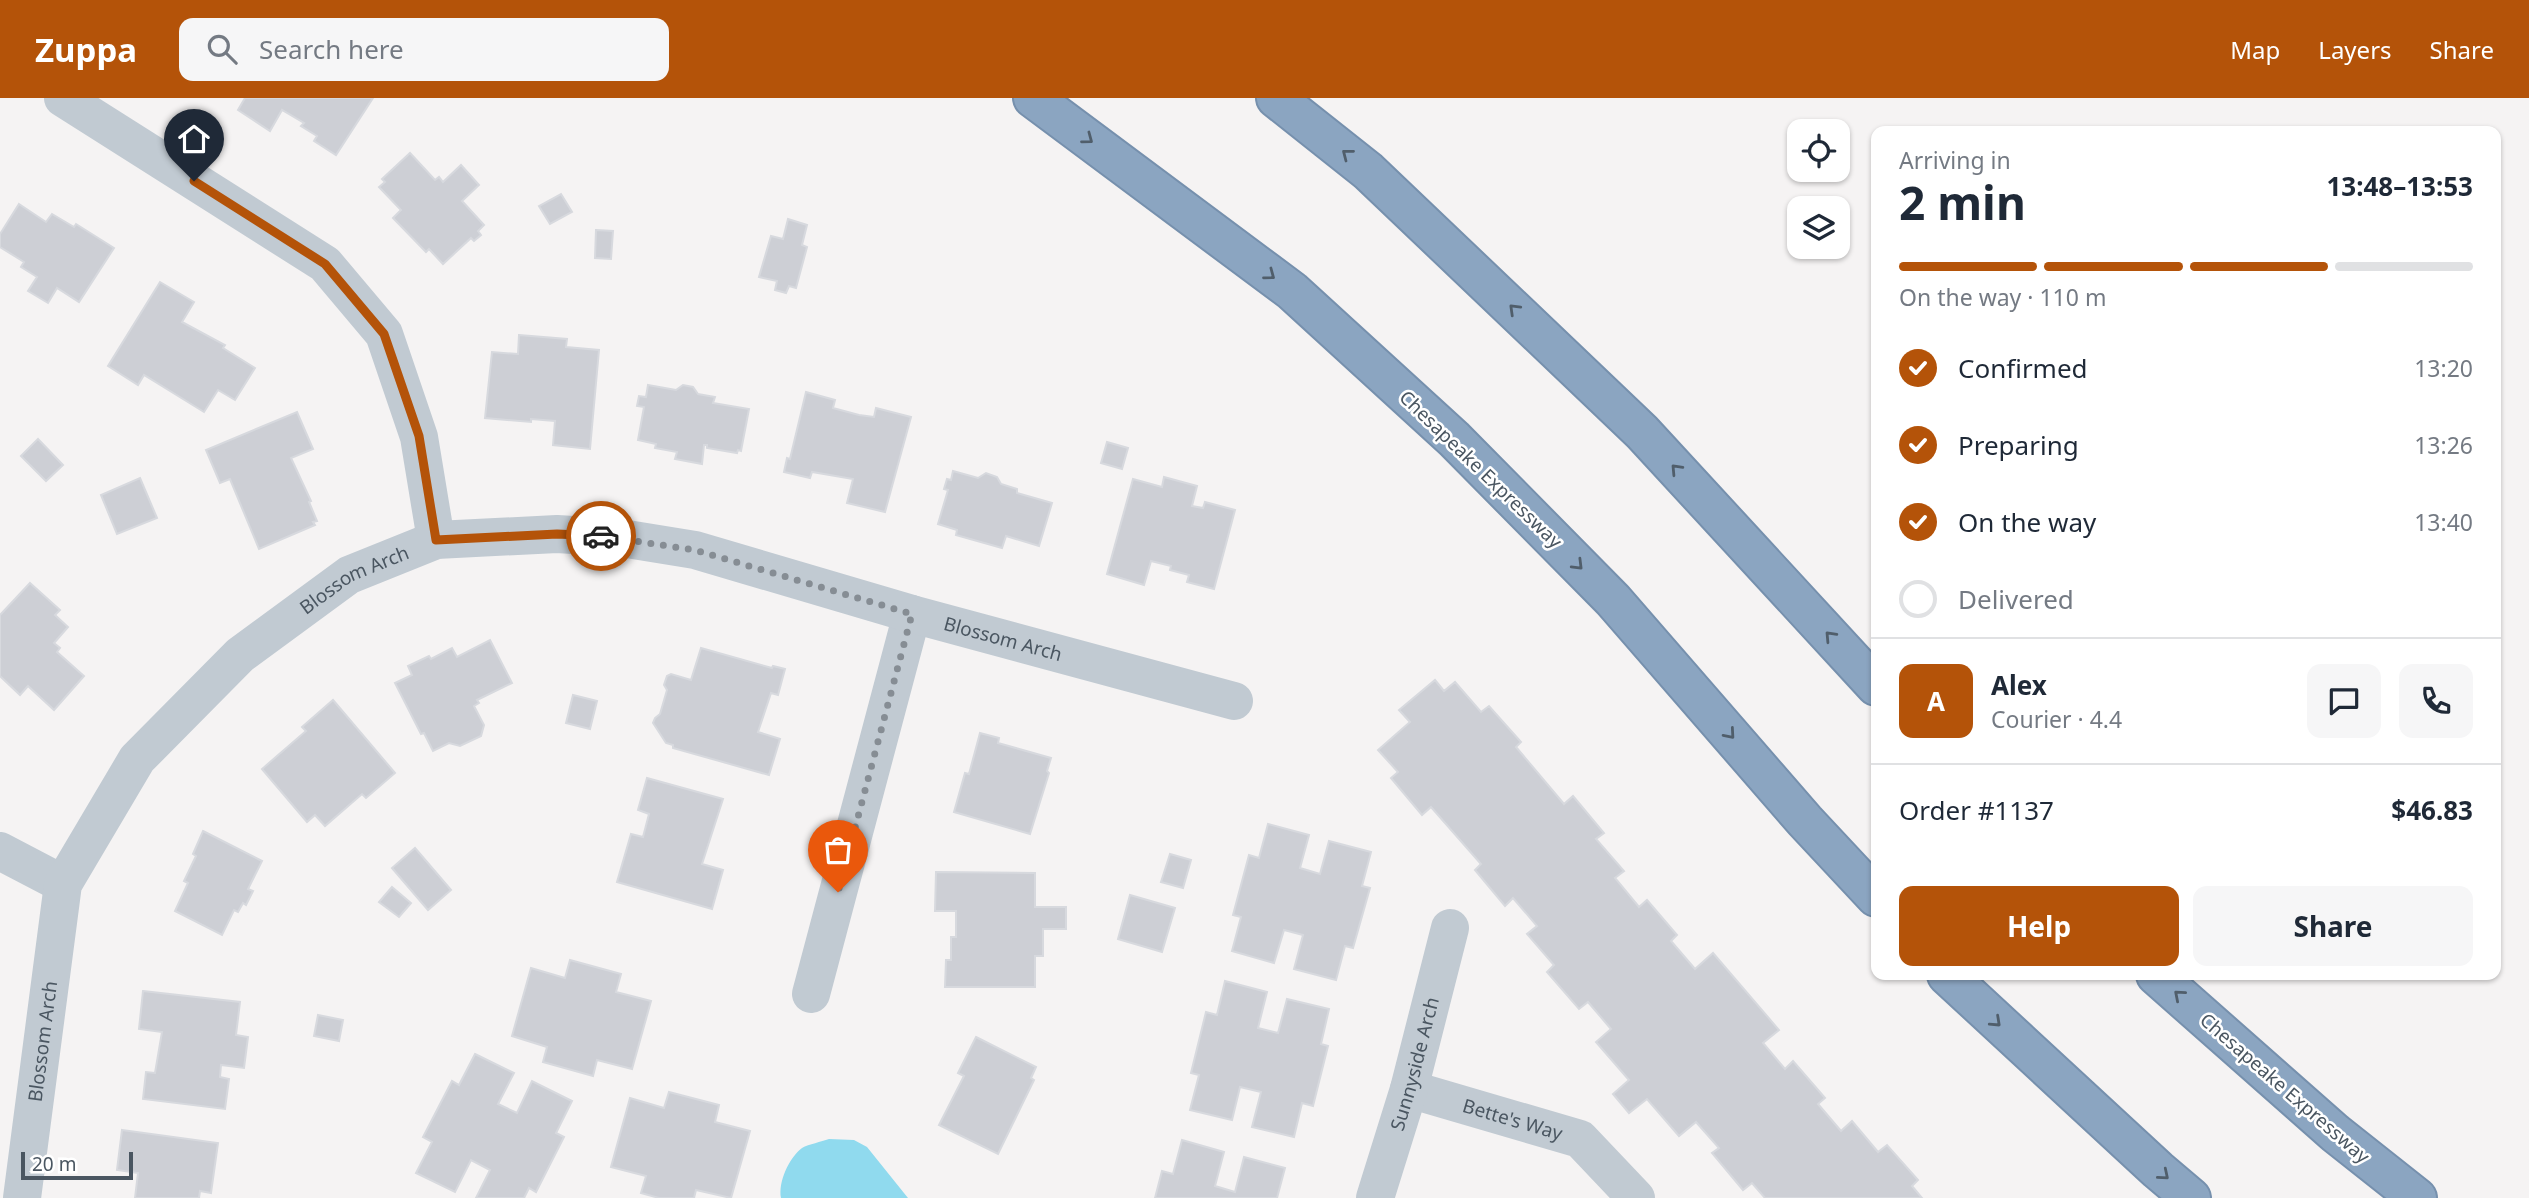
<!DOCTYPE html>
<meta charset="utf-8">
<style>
body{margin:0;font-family:"Noto Sans",sans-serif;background:#f6f6f7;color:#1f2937;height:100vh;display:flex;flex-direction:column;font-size:26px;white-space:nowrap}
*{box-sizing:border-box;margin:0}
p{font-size:23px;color:#747a83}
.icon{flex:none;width:38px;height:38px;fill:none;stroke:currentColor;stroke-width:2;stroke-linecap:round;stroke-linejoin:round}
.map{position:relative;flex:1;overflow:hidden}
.panel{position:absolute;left:1871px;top:28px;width:630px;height:854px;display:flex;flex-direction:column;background:#fff;border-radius:14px;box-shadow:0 2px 5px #0004}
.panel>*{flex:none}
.fabs{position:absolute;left:1787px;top:21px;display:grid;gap:14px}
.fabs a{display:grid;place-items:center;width:63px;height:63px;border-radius:14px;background:#fff;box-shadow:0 2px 5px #0004;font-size:35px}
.scale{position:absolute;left:21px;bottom:18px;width:112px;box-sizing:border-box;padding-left:7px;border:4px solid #4a5661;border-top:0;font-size:19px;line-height:24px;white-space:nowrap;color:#4a5661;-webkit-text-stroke:5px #fff;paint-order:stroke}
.pin{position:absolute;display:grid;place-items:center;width:60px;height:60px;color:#fff;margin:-72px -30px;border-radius:50% 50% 50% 0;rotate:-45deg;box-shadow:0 0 7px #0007}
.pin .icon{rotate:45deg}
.courier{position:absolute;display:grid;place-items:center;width:70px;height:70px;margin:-35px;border:5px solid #b45309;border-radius:50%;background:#fff;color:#222;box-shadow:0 2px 9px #0007}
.summary em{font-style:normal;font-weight:700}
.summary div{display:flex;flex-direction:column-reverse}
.summary{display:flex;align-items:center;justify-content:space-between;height:119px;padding:0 28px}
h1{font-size:46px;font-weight:700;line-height:52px}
.bar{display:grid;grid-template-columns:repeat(4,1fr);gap:10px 7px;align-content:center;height:84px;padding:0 28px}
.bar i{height:9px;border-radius:5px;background:#e0e1e3}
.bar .current{background:#b45309}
.bar p{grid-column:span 4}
.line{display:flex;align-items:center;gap:18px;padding:0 28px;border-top:2px solid #e0e1e3}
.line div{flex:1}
.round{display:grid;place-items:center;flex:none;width:74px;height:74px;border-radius:14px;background:#f6f6f7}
ol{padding:0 28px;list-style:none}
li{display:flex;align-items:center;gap:21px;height:77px}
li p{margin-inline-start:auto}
li .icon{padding:7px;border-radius:50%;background:#b45309;color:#fff;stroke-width:4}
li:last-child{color:#747a83}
li i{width:38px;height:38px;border:4px solid #e0e1e3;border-radius:50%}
.action{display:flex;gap:14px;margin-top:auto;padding:14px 28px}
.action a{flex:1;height:80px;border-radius:14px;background:#b45309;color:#fff;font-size:28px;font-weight:700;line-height:80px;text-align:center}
.action a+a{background:#f6f6f7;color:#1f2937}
header{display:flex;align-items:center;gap:42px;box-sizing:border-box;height:98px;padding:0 35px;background:#b45309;color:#fff}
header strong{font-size:33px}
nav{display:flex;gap:38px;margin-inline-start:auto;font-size:24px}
.search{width:490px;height:63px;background:#f6f6f7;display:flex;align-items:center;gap:18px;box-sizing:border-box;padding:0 24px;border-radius:14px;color:#747a83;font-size:26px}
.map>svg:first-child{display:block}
.water{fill:#90daee}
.building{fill:#cdcfd5;stroke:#d7d9de;stroke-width:2}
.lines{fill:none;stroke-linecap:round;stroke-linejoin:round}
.highway-casing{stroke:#7690ad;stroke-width:42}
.street{stroke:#c1cad2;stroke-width:38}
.highway{stroke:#8ba5c1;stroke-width:38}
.oneway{stroke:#505e6b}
.done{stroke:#868d94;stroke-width:7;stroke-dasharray:0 12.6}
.route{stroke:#b45309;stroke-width:9}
.labels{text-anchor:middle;stroke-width:5;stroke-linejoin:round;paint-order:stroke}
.street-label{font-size:19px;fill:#4a5661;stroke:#fff}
</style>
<header>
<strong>Zuppa</strong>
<div class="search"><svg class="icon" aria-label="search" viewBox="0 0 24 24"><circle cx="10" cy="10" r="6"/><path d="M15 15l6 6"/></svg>Search here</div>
<nav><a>Map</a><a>Layers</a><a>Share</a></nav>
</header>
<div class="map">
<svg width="2529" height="1100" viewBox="0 0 2529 1100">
<rect width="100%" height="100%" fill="#f5f3f3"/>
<!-- water -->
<path class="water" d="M829,1041L854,1042L867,1049L908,1100H781C778,1084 789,1060 802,1050C809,1046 821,1044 829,1041Z"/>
<!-- building -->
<g class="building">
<polygon points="245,0 373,0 336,57 314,43 317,38 301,28 304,25 282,12 270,33 238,12"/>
<polygon points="410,55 435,82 439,79 443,84 461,67 479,87 462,103 484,127 478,133 481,137 474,143 471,140 443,166 429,151 426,154 393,120 401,112 379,89 385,84 382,81"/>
<polygon points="561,96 572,114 550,126 539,108"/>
<polygon points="19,106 46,124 52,116 74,129 76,126 114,150 79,204 57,190 48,205 28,193 37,179 21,169 24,164 0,149 0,136"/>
<polygon points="788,121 807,127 802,147 807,149 796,190 789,188 786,195 775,192 777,183 759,179 771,138 783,141"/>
<polygon points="596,132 613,133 611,161 595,160"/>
<polygon points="160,184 194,204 182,224 225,247 223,250 255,270 235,302 218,292 204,314 144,277 138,287 108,268"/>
<polygon points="519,237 567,241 566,249 599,252 590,351 553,347 555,323 531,321 531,324 485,320 492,254 518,256"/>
<polygon points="648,287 676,292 683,287 693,289 698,296 715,299 713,305 749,311 741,353 738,352 737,355 707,350 707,347 704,347 702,366 675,361 677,354 655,350 656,346 638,342 644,309 637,308 639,298 646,299"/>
<polygon points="806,294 835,302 833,310 859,317 874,319 876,310 911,319 885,414 847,405 853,381 812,374 810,380 784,374 787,360 790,361"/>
<polygon points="297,314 313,351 291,360 311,403 309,404 317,423 313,424 315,427 259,451 230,381 220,385 206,352"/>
<polygon points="38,341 63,367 46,383 21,358"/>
<polygon points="1107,344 1128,350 1122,371 1101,365"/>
<polygon points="953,373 978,380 986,375 997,379 1001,386 1017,391 1017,395 1052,405 1039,448 1006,438 1002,450 956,437 957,432 938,426 948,392 944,391 947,381 951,382"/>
<polygon points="1164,379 1197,388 1192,408 1203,410 1205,404 1235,412 1214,491 1187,484 1189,477 1170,472 1171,468 1151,463 1144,487 1107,476 1133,381 1162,389"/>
<polygon points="140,380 157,420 117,436 101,397"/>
<polygon points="30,485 60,512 55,517 68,529 54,545 60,550 57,554 84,578 54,612 28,588 20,597 0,578 0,517"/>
<polygon points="490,542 512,585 477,602 479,605 474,608 484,627 481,638 460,648 449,645 433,653 424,635 421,636 395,585 412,577 408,568 429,558 431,561 452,550 457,559"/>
<polygon points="701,550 772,570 773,568 785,571 778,597 771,595 758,634 780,641 769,677 673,650 673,647 666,645 653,625 655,620 660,616 667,592 664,587 667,578 671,576 691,582"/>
<polygon points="1435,582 1444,593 1455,584 1481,614 1489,608 1521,644 1516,649 1564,706 1573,698 1604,735 1596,741 1624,773 1615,780 1639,809 1647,802 1677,837 1671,843 1695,871 1713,855 1779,932 1763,945 1785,971 1793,963 1825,1000 1818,1006 1841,1033 1852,1023 1878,1054 1887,1047 1918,1082 1912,1088 1922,1100 1765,1100 1752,1085 1743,1092 1712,1055 1719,1050 1696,1024 1679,1038 1647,1001 1629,1015 1613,996 1629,982 1596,944 1611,931 1588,904 1579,911 1547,874 1554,867 1527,836 1537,828 1513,800 1505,808 1475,772 1481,766 1431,709 1422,717 1391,680 1398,674 1378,652 1410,624 1399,612"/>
<polygon points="573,597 597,603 590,631 566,625"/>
<polygon points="333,602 395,675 366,700 362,696 325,728 315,717 307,724 262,671 306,633 302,629"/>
<polygon points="980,635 999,640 998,645 1051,660 1047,673 1049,675 1030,736 954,714 965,675 969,676"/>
<polygon points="647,680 723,701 702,766 723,772 712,811 617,784 631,736 643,739 649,716 638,712"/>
<polygon points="1268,726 1309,737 1300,770 1320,776 1329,743 1371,754 1362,788 1370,790 1353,850 1345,848 1336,882 1294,871 1303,837 1284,832 1274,865 1232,853 1241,819 1233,817 1249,757 1259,760"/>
<polygon points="203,733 262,763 248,791 253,793 246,807 243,805 238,814 234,812 222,837 175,813 188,785 184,783 196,758 193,756"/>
<polygon points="415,750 451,792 428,812 392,770"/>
<polygon points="1170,756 1191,762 1183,790 1161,784"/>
<polygon points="936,774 1035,775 1035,809 1066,809 1066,831 1043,831 1043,858 1035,858 1035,889 945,889 946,862 951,862 951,839 956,839 956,813 935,813"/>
<polygon points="392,789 411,805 399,819 379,804"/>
<polygon points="1130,797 1175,810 1162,854 1118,841"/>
<polygon points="570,862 621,876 616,894 651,903 632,971 597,962 593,978 543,964 547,949 512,938 531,870 565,880"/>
<polygon points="1225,883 1267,894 1258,930 1278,935 1287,901 1329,911 1321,946 1328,948 1313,1008 1302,1005 1294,1039 1252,1029 1261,994 1240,989 1232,1022 1190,1012 1199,977 1191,975 1206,914 1217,917"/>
<polygon points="143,893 240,904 236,937 248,939 244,970 221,967 220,979 229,981 225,1011 143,1001 146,974 155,975 162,934 139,931"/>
<polygon points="318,917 343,922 339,943 314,938"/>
<polygon points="976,939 1036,969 1031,980 1034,982 998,1056 939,1027 964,978 958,975"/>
<polygon points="475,956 514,975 498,1006 517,1015 532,983 572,1003 556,1035 564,1039 536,1094 529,1090 524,1100 476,1100 490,1072 471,1062 455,1094 416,1075 432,1044 423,1039 452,983 459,987"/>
<polygon points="669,994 719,1007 715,1024 750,1033 731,1100 696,1092 694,1100 659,1100 641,1095 646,1078 611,1069 630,1000 664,1010"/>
<polygon points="122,1032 218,1045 211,1095 200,1093 199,1100 135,1100 138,1075 117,1072"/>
<polygon points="1182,1042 1224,1054 1215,1088 1235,1094 1244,1059 1285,1070 1277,1100 1155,1100 1162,1073 1173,1076"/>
</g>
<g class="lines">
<!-- highway casing -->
<g class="highway-casing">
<g id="highway">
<polyline points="1033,0 1292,193 1454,341 1613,502 1805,723 1876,799"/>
<polyline points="1276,0 1368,73 1642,334 1876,588"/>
<polyline points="1947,877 2158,1072 2191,1100"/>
<polyline points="2156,877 2335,1035 2417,1100"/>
</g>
</g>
<!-- street -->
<g class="street">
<polyline points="63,0 325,166 384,236 419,339 436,442"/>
<polyline points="0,753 63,786"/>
<polyline points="811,896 912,516"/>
<path id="s1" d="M1409,991L1580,1041L1636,1100"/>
<path id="s2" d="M22,1100L63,786L137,661L240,557L349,477L436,442L557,436L621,440L695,452L912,516L1234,603"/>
<path id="s3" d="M1375,1100L1409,991L1450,830"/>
</g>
<!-- highway -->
<use href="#highway" class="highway"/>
</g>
<!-- one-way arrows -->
<defs><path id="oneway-chevron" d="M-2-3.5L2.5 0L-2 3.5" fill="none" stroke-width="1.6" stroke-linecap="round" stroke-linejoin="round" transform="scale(1.75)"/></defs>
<g class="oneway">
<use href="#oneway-chevron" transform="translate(1088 41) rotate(37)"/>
<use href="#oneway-chevron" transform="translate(1347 56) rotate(-142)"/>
<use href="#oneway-chevron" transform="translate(1270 177) rotate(37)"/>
<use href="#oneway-chevron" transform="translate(1514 211) rotate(-136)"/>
<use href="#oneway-chevron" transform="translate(1676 371) rotate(-133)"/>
<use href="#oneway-chevron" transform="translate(1578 467) rotate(45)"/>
<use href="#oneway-chevron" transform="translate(1830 538) rotate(-133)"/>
<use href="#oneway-chevron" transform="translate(1730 636) rotate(49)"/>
<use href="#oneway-chevron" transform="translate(2179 897) rotate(-139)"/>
<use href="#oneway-chevron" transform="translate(1996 924) rotate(43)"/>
<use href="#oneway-chevron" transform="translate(2164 1077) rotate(40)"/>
</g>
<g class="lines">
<!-- done -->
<polyline class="done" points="601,438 695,452 912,516 838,794"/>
<!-- route -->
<polyline class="route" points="194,83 325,166 384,236 419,338 436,442 557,436 601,438"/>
</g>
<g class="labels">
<!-- street labels -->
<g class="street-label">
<text transform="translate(1481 371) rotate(44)" y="7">Chesapeake Expressway</text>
<text dy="7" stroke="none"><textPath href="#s2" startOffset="746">Blossom Arch</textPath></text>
<text dy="7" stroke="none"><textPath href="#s2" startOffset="1418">Blossom Arch</textPath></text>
<text dy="7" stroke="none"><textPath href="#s2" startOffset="158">Blossom Arch</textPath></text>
<text dy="7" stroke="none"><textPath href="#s3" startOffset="140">Sunnyside Arch</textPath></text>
<text transform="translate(2285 990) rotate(41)" y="7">Chesapeake Expressway</text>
<text dy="7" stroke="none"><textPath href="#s1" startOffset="108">Bette's Way</textPath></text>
</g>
</g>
</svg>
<div class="fabs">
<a><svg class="icon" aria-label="locate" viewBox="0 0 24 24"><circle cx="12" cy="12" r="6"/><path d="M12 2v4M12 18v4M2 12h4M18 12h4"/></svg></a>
<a><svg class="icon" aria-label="layers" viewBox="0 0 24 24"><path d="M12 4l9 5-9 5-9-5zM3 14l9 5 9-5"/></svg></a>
</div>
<div class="scale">20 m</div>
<div class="pin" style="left:838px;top:794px;background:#ea580c"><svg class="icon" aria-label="bag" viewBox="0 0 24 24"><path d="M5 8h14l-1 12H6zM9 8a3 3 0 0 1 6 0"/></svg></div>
<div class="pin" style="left:194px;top:83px;background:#1f2937"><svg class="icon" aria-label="home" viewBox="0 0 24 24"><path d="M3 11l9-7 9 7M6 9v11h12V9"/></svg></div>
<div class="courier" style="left:601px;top:438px"><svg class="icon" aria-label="car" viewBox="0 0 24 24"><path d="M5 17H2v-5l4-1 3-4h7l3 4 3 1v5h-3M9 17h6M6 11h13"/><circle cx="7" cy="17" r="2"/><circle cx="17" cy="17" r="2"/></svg></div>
<section class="panel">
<div class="summary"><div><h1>2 min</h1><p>Arriving in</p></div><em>13:48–13:53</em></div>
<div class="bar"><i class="current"></i><i class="current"></i><i class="current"></i><i></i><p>On the way · 110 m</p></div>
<ol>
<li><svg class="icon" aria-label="check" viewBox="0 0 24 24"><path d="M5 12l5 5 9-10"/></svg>Confirmed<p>13:20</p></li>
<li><svg class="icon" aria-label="check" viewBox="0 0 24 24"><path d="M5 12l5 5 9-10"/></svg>Preparing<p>13:26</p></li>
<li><svg class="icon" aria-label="check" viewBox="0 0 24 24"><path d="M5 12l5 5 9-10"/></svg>On the way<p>13:40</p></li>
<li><i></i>Delivered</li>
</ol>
<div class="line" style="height:126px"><b class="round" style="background:#b45309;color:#fff">A</b><div><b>Alex</b><p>Courier · 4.4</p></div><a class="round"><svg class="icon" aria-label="chat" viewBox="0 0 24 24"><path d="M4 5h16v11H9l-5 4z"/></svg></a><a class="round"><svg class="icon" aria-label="phone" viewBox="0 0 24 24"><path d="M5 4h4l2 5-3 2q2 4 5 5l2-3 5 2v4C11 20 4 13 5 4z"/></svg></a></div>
<div class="line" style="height:91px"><div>Order #1137</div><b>$46.83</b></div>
<div class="action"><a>Help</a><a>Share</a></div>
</section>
</div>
